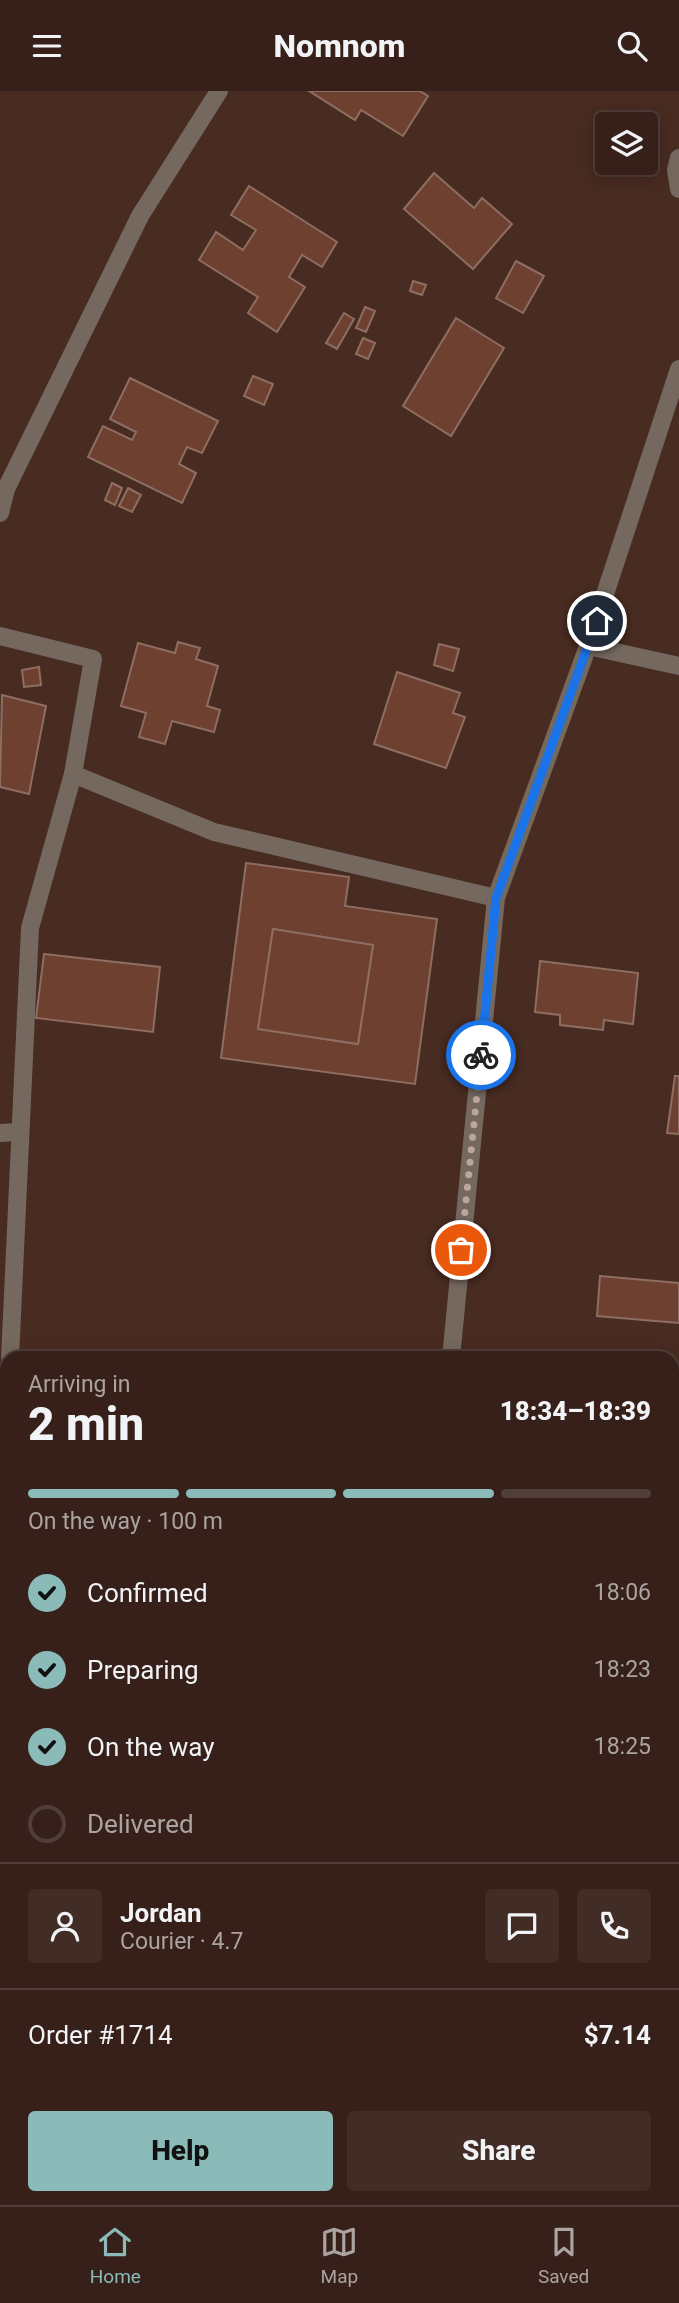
<!DOCTYPE html>
<meta charset="utf-8">
<style>
body{margin:0;font-family:Roboto,sans-serif;background:#412d26;color:#f1f3f6;height:100vh;display:flex;flex-direction:column;font-size:26px;white-space:nowrap}
*{box-sizing:border-box;margin:0}
p{font-size:23px;color:#aaa3a2}
.icon{flex:none;width:38px;height:38px;fill:none;stroke:currentColor;stroke-width:2;stroke-linecap:round;stroke-linejoin:round}
.map{position:relative;flex:1;overflow:hidden}
.sheet{position:absolute;left:0px;top:1260px;width:679px;height:854px;display:flex;flex-direction:column;background:#362019;border-radius:21px 21px 0 0;box-shadow:0 4px 18px #0003,0 0 0 2px #503e38}
.sheet>*{flex:none}
.buttons{position:absolute;left:595px;top:21px;display:grid;gap:14px}
.buttons a{display:grid;place-items:center;width:63px;height:63px;border-radius:7px;background:#362019;box-shadow:0 4px 18px #0003,0 0 0 2px #503e38;font-size:35px}
.pin{position:absolute;display:grid;place-items:center;width:60px;height:60px;color:#fff;margin:-30px;border:4px solid #fff;border-radius:50%;box-shadow:0 2px 7px #0007}
.courier{position:absolute;display:grid;place-items:center;width:70px;height:70px;margin:-35px;border:5px solid #1a73e8;border-radius:50%;background:#fff;color:#222;box-shadow:0 2px 9px #0007}
.summary em{font-style:normal;font-weight:800}
.summary div{display:flex;flex-direction:column-reverse}
.summary{display:flex;align-items:center;justify-content:space-between;height:119px;padding:0 28px}
h1{font-size:46px;font-weight:800;line-height:52px}
.bar{display:grid;grid-template-columns:repeat(4,1fr);gap:10px 7px;align-content:center;height:84px;padding:0 28px}
.bar i{height:9px;border-radius:5px;background:#503e38}
.bar .on{background:#8bbbb9}
.bar p{grid-column:span 4}
.line{display:flex;align-items:center;gap:18px;padding:0 28px;border-top:2px solid #503e38}
.line div{flex:1}
.round{display:grid;place-items:center;flex:none;width:74px;height:74px;border-radius:7px;background:#412d26}
ol{padding:0 28px;list-style:none}
li{display:flex;align-items:center;gap:21px;height:77px}
li p{margin-inline-start:auto}
li .icon{padding:7px;border-radius:50%;background:#8bbbb9;color:#111;stroke-width:4}
li:last-child{color:#aaa3a2}
li i{width:38px;height:38px;border:4px solid #503e38;border-radius:50%}
.action{display:flex;gap:14px;margin-top:auto;padding:14px 28px}
.action a{flex:1;height:80px;border-radius:7px;background:#8bbbb9;color:#111;font-size:28px;font-weight:800;line-height:80px;text-align:center}
.action a+a{background:#412d26;color:#f1f3f6}
header{display:flex;justify-content:space-between;align-items:center;height:91px;padding:0 28px;background:#362019;font-size:32px;font-weight:800}
.tab-bar{display:flex;justify-content:space-around;align-items:center;height:98px;border-top:2px solid #503e38;background:#362019;font-size:19px;color:#aaa3a2}
.tab-bar a{display:grid;justify-items:center;gap:4px}
.tab-bar .on{color:#8bbbb9}
.map>svg:first-child{display:block}
.building{fill:#6e402f;stroke:#8e6d62;stroke-width:2;fill-rule:evenodd}
.lines{fill:none;stroke-linecap:round;stroke-linejoin:round}
.street{stroke:#74685f;stroke-width:18}
.done{stroke:#bca59d;stroke-width:7;stroke-dasharray:0 12.6}
.route{stroke:#1a73e8;stroke-width:9}
</style>
<header><svg class="icon" aria-label="menu" viewBox="0 0 24 24"><path d="M4 6h16M4 12h16M4 18h16"/></svg>Nomnom<svg class="icon" aria-label="search" viewBox="0 0 24 24"><circle cx="10" cy="10" r="6"/><path d="M15 15l6 6"/></svg></header>
<div class="map">
<svg width="679" height="2114" viewBox="0 0 679 2114">
<rect width="100%" height="100%" fill="#482b21"/>
<!-- building -->
<g class="building">
<polygon points="309,0 420,0 428,5 403,45 361,19 355,29"/>
<polygon points="434,82 474,117 482,107 512,133 473,178 404,118"/>
<polygon points="249,95 337,151 322,176 302,164 289,186 305,196 277,241 248,222 258,206 199,169 216,141 243,159 256,139 231,124"/>
<polygon points="516,170 544,185 523,222 496,207"/>
<polygon points="413,190 426,194 422,204 410,200"/>
<polygon points="365,216 375,220 366,241 356,237"/>
<polygon points="344,222 354,228 337,258 326,252"/>
<polygon points="456,227 504,257 451,345 403,315"/>
<polygon points="363,247 375,252 368,268 356,263"/>
<polygon points="253,285 273,293 264,314 244,305"/>
<polygon points="130,287 218,330 202,362 187,356 179,373 196,382 182,412 88,366 103,335 132,349 136,341 110,328"/>
<polygon points="112,392 122,397 115,414 105,409"/>
<polygon points="128,397 141,404 132,421 119,415"/>
<polygon points="178,551 200,557 196,568 218,575 207,615 220,619 214,641 172,630 165,653 139,646 146,622 121,615 138,552 175,562"/>
<polygon points="439,553 459,558 453,580 434,574"/>
<polygon points="39,576 41,594 24,596 22,579"/>
<polygon points="397,581 460,602 453,622 465,626 446,677 374,653"/>
<polygon points="2,604 46,615 29,703 0,696"/>
<path d="M246,772L349,786L345,815L437,828L415,993L221,967ZM273,838L373,854L358,953L258,938Z"/>
<polygon points="273,838 373,854 358,953 258,938"/>
<polygon points="44,863 160,876 153,941 36,927"/>
<polygon points="540,870 638,882 633,933 604,929 603,939 560,934 560,924 535,921"/>
<polygon points="675,985 679,985 679,1043 667,1042"/>
<polygon points="600,1185 679,1192 679,1232 597,1225"/>
<polygon points="672,1317 679,1317 679,1345 672,1344"/>
<polygon points="672,1474 679,1505 679,1548 672,1549"/>
<polygon points="672,1686 679,1686 679,1734 672,1735"/>
<polygon points="3,1905 7,1905 7,1945 2,1944"/>
<rect x="219" y="2107" width="32" height="7"/>
<polygon points="324,2107 354,2107 355,2114 325,2114"/>
<rect x="463" y="2107" width="31" height="7"/>
</g>
<g class="lines">
<!-- street -->
<g class="street">
<polyline points="679,67 676,79 679,98"/>
<polyline points="0,422 6,398 140,125 219,0"/>
<polyline points="0,545 93,568 73,683 30,837 10,1267"/>
<polyline points="588,555 679,575"/>
<polyline points="73,683 214,741 496,807"/>
<polyline points="0,1042 19,1041"/>
<polyline points="451,1267 496,807 588,555 679,278"/>
<polyline points="672,1281 679,1281"/>
<polyline points="0,1409 7,1307"/>
<polyline points="672,1817 679,1817"/>
<polyline points="530,2107 530,2114"/>
</g>
</g>
<g class="lines">
<!-- done -->
<polyline class="done" points="461,1159 481,964"/>
<!-- route -->
<polyline class="route" points="481,964 496,807 597,530"/>
</g>
</svg>
<div class="buttons">
<a><svg class="icon" aria-label="layers" viewBox="0 0 24 24"><path d="M12 4l9 5-9 5-9-5zM3 14l9 5 9-5"/></svg></a>
</div>
<div class="pin" style="left:461px;top:1159px;background:#ea580c"><svg class="icon" aria-label="bag" viewBox="0 0 24 24"><path d="M5 8h14l-1 12H6zM9 8a3 3 0 0 1 6 0"/></svg></div>
<div class="pin" style="left:597px;top:530px;background:#1f2937"><svg class="icon" aria-label="home" viewBox="0 0 24 24"><path d="M3 11l9-7 9 7M6 9v11h12V9"/></svg></div>
<div class="courier" style="left:481px;top:964px"><svg class="icon" aria-label="bike" viewBox="0 0 24 24"><circle cx="6" cy="16" r="4"/><circle cx="18" cy="16" r="4"/><path d="M6 16l4-8h5l3 8M10 8l3 8H6M13 5h3"/></svg></div>
<section class="sheet">
<div class="summary"><div><h1>2 min</h1><p>Arriving in</p></div><em>18:34–18:39</em></div>
<div class="bar"><i class="on"></i><i class="on"></i><i class="on"></i><i></i><p>On the way · 100 m</p></div>
<ol>
<li><svg class="icon" aria-label="check" viewBox="0 0 24 24"><path d="M5 12l5 5 9-10"/></svg>Confirmed<p>18:06</p></li>
<li><svg class="icon" aria-label="check" viewBox="0 0 24 24"><path d="M5 12l5 5 9-10"/></svg>Preparing<p>18:23</p></li>
<li><svg class="icon" aria-label="check" viewBox="0 0 24 24"><path d="M5 12l5 5 9-10"/></svg>On the way<p>18:25</p></li>
<li><i></i>Delivered</li>
</ol>
<div class="line" style="height:126px"><a class="round"><svg class="icon" aria-label="person" viewBox="0 0 24 24"><circle cx="12" cy="8" r="4"/><path d="M4 21q1-7 8-7t8 7"/></svg></a><div><b>Jordan</b><p>Courier · 4.7</p></div><a class="round"><svg class="icon" aria-label="chat" viewBox="0 0 24 24"><path d="M4 5h16v11H9l-5 4z"/></svg></a><a class="round"><svg class="icon" aria-label="phone" viewBox="0 0 24 24"><path d="M5 4h4l2 5-3 2q2 4 5 5l2-3 5 2v4C11 20 4 13 5 4z"/></svg></a></div>
<div class="line" style="height:91px"><div>Order #1714</div><b>$7.14</b></div>
<div class="action"><a>Help</a><a>Share</a></div>
</section>
</div>
<nav class="tab-bar">
<a class="on"><svg class="icon" aria-label="home" viewBox="0 0 24 24"><path d="M3 11l9-7 9 7M6 9v11h12V9"/></svg>Home</a>
<a><svg class="icon" aria-label="map" viewBox="0 0 24 24"><path d="M3 6l6-2 6 2 6-2v14l-6 2-6-2-6 2zM9 4v14M15 6v14"/></svg>Map</a>
<a><svg class="icon" aria-label="saved" viewBox="0 0 24 24"><path d="M7 4h10v16l-5-4-5 4z"/></svg>Saved</a>
</nav>
